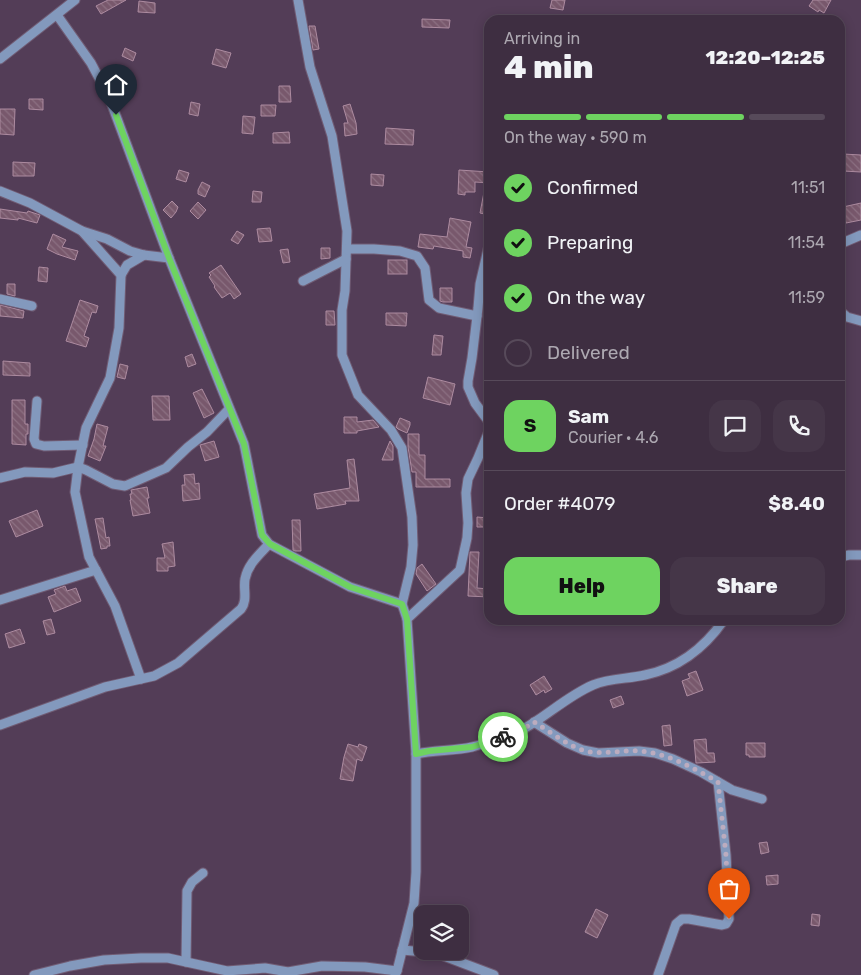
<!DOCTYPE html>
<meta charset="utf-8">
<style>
body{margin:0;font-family:Rubik,sans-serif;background:#453648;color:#f1f3f6;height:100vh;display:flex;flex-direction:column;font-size:19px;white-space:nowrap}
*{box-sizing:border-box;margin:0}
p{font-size:16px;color:#ada8b1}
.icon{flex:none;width:28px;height:28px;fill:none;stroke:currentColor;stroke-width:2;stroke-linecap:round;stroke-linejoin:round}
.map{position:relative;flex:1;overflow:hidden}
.sheet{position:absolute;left:484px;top:15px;width:361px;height:610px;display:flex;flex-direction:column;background:#3e2e41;border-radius:15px;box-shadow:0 2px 12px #0003,0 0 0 1px #574a5a}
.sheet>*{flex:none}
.buttons{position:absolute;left:414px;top:905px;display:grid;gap:10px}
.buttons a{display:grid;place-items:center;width:55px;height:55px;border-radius:10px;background:#3e2e41;box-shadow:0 2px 12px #0003,0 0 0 1px #574a5a;font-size:25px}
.pin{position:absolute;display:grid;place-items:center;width:42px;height:42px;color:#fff;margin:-51px -21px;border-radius:50% 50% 50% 0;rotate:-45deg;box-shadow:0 0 5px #0007}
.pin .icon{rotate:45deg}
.courier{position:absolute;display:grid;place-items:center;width:50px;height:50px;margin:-25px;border:4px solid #6ed360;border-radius:50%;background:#fff;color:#222;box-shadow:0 1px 6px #0007}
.summary em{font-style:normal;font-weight:800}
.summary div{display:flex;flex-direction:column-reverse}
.summary{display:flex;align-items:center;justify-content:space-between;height:85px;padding:0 20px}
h1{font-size:32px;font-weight:800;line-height:38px}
.bar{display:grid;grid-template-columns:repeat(4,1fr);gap:8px 5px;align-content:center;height:60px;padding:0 20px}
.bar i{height:6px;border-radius:4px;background:#574a5a}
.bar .current{background:#6ed360}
.bar p{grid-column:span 4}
.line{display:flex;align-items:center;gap:12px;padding:0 20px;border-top:1px solid #574a5a}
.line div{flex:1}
.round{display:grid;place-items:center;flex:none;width:52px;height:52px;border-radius:15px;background:#453648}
ol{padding:0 20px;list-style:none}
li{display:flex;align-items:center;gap:15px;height:55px}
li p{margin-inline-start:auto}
li .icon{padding:5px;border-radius:50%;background:#6ed360;color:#111;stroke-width:4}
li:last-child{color:#ada8b1}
li i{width:28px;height:28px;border:2px solid #574a5a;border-radius:50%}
.primary-button{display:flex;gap:10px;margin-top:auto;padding:10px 20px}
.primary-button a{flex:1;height:58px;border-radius:15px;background:#6ed360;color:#111;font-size:20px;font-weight:800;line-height:58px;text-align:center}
.primary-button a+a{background:#453648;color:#f1f3f6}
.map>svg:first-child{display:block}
.building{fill:url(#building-back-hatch);stroke:#ad8ba0}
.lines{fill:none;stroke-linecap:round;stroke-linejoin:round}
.minor-casing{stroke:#705c74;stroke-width:11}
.minor{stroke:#8399bd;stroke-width:9}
.done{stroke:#bcacbf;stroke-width:5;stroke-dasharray:0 9}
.route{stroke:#6ed360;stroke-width:6}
</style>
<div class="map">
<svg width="861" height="975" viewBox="0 0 861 975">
<defs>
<pattern id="building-back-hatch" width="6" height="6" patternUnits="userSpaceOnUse" patternTransform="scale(1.25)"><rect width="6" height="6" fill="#78586c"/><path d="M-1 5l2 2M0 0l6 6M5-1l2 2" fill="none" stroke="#8c7082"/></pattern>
</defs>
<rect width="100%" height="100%" fill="#533d57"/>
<!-- building -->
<g class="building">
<polygon points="108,0 126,0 101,14 96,6"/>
<polygon points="552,0 565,0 563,10 550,8"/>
<polygon points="813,0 831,0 824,13 819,10 818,12 809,6"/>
<polygon points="139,1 155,3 155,13 138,12"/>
<polygon points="422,19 450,20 449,28 422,27"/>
<polygon points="309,26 315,26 319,49 313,50"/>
<polygon points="125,48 136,53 133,61 122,56"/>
<polygon points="216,49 231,53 226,68 212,64"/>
<polygon points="279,86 290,86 291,102 279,102"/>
<polygon points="29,99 43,99 43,110 29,109"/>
<polygon points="191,102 200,104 198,116 189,114"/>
<polygon points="350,104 356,123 357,134 345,136 344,123 348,123 343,106"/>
<polygon points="261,105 276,105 275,116 261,116"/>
<polygon points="0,109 15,109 14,135 0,134"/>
<polygon points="243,116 255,117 253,134 242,133"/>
<polygon points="386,128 414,130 413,145 385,144"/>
<polygon points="289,132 290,143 273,143 273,133"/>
<polygon points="843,154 861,155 861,172 843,171"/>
<polygon points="13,162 35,163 34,176 13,176"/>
<polygon points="179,170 189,173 186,182 176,179"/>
<polygon points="459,170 489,172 489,183 475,182 475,192 465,192 465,195 458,194"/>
<polygon points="371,174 384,175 383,186 371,185"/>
<polygon points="202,182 210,186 205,197 198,194 198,190"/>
<polygon points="485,187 489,187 489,215 480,213"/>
<polygon points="253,191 262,192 261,202 252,202"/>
<polygon points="172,201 178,207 176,212 171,218 163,210"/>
<polygon points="198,202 206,210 198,219 190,211"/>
<polygon points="861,203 861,220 846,223 843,207"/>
<polygon points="0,209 27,213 28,211 40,215 37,223 18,218 18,220 0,218"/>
<polygon points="450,218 471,222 466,247 472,248 470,258 463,257 463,251 434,246 433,249 418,247 420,234 447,237"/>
<polygon points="270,228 272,241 259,242 257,229"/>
<polygon points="237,231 244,235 238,244 231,240"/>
<polygon points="53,234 66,240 62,247 78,251 75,260 57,254 47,249"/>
<polygon points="321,248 330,248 330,258 321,259"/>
<polygon points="288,249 290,262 283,263 280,250"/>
<rect x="388" y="260" width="19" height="14"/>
<polygon points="221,265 241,294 234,299 230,293 222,298 214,287 215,286 209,277 211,275 209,273"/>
<polygon points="39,267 48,268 47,282 38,281"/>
<polygon points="7,284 15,284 15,296 7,294"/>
<polygon points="440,288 452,288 452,302 443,302 440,301"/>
<polygon points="80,300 98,306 96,313 92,312 84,336 89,338 86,347 66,341"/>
<polygon points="0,305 24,311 23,318 0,316"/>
<polygon points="326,311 334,311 335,325 326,325"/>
<polygon points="386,313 407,313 406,326 386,325"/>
<polygon points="434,335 443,336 441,355 432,355"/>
<polygon points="192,354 196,364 188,367 185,357"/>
<polygon points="3,361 30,363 30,376 3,375"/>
<polygon points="120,364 128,366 125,379 117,377"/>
<polygon points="428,377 455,384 450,405 423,398"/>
<polygon points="202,389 214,413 204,418 193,393"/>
<polygon points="152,396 169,396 170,420 153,420"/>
<polygon points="12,400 25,400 25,424 28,424 28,434 26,434 26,445 12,444"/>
<polygon points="344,417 357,417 357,422 373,420 379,427 357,431 357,433 344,433"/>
<polygon points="400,418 410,422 410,425 407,433 398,429 396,427"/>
<polygon points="97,424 108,427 103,446 106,446 100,461 88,456 94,439"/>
<polygon points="408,434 419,434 419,455 425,455 425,479 450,479 450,487 416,487 416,472 412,472 408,447"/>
<polygon points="214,441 219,457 205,461 200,445"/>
<polygon points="390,441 393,446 393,460 382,460"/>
<polygon points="354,459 359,501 345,501 346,504 317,509 314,494 350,488 347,460"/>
<polygon points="194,474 195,484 199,483 200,499 183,501 182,485 185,485 184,475"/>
<polygon points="147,487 149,498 147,498 150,513 133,516 130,500 131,500 130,494 132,494 131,490"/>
<polygon points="37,510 43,526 16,537 9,521"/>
<polygon points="477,517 489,518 489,527 477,527"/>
<polygon points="103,518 106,538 109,537 110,546 107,546 107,548 101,549 95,519"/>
<polygon points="292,520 300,520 301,551 295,551 293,550"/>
<polygon points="173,542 175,566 168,567 168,571 157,571 157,558 165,558 162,544"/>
<polygon points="470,552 479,552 477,588 489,589 489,597 468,596"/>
<polygon points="422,564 436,584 427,591 416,574 417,568"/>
<polygon points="65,586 67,591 76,588 81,601 54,612 48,597 56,594 54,590"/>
<polygon points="51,619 55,633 47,635 43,621"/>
<polygon points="20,629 25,643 9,648 5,634"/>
<polygon points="696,671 703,690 687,696 682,681 690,678 688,674"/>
<polygon points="544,676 552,689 545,693 544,690 536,695 530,685"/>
<polygon points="621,696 624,704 613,708 610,700"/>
<polygon points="670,725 672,745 664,746 662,726"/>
<polygon points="706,739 707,753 714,753 715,762 697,763 696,763 694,740"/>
<polygon points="746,743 765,743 765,757 749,757 749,755 746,755"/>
<polygon points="348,744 358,747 359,744 367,747 362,761 357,759 353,781 340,779 344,757"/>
<polygon points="767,842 769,852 761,854 759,843"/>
<polygon points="778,875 778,884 767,885 766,876"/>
<polygon points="596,909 608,915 597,938 585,932"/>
<polygon points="812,914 820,915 819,926 811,925"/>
</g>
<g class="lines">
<!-- minor casing -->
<g class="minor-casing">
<g id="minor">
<polyline points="298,0 310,67 332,136 347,231 345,291 342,310 342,355 358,395 391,430 402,448 412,517 413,545 411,567 402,604 407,619"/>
<polyline points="57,15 91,63 109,97 169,258 244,444 262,535 269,544 350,587 402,604"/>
<polyline points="0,59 75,0"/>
<polyline points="0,191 30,203 82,231 107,239 130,251 144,255 169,258"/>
<polyline points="82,231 121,275 119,328 110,378 86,428 78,467 75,492 89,557 115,606 141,679"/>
<polyline points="840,244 861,235"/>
<polyline points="489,245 480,284 478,308 472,358 468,381 468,387 475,403 489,422"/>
<polyline points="347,249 374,249 400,251 417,256 425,268 429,300 439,308 477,316"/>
<polyline points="121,275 127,265 144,255"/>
<polyline points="303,281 346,259"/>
<polyline points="0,299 32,306"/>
<polyline points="840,311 847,317 861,321"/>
<polyline points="37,401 34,439 36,444 44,446 83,445"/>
<polyline points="0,478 25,472 53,473 78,467 86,470 113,484 125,486 166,468 188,447 207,432 229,409"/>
<polyline points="840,557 849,555 861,555"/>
<polyline points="0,600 96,570"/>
<polyline points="534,722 567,743 583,750 598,753 639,751 655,753 673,759 701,772 732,790 762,799"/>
<path d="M0,725L105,687L154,676L178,663L241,609C248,600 243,589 245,579C248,564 259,555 269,544"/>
<path d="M416,754C434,750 454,751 472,747C481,745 489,741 497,739C503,737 510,736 516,733C543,720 565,697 593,685C610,678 628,679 645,675C679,668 705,647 724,620"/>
<polyline points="402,950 436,953 494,975"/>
<polyline points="186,962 187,891 192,882 203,873"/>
<polyline points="34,975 70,966 104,960 141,958 168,958 227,971 265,968 288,972 322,966 365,967 397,971"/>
<polyline points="395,975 397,971 414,903 416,872 416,754 407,619 460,570 467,538 468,523 466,493 468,479 478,458 489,431"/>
<polyline points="658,975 676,924 682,919 689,919 722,925 726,924 729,919 726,855 718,782"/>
</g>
</g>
<!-- minor -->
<use href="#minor" class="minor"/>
</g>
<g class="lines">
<!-- done -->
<path class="done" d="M503,737L515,734L534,722C549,731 568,746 585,751C602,755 621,750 639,751C667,753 694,768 718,782L726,855L729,919"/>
<!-- route -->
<polyline class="route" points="116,115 169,258 244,444 262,535 270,544 350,587 402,604 407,619 416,754 429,751 472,747 503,737"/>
</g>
</svg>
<div class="buttons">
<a><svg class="icon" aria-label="layers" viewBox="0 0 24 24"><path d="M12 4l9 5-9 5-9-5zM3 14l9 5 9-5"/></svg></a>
</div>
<div class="pin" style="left:729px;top:919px;background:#ea580c"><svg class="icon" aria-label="bag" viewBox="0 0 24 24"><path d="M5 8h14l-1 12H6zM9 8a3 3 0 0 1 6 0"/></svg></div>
<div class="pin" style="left:116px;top:115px;background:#1f2937"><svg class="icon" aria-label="home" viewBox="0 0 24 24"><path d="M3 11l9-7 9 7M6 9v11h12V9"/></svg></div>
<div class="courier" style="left:503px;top:737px"><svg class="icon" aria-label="bike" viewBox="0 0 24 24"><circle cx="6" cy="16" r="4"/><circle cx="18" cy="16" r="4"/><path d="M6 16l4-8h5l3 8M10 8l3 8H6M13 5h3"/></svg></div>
<section class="sheet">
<div class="summary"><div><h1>4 min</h1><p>Arriving in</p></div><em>12:20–12:25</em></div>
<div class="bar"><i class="current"></i><i class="current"></i><i class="current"></i><i></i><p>On the way · 590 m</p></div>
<ol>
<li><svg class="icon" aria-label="check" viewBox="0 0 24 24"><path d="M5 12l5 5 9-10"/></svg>Confirmed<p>11:51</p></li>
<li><svg class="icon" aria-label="check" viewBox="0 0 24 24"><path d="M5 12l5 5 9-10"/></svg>Preparing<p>11:54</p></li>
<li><svg class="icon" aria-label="check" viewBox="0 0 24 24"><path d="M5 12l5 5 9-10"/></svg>On the way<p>11:59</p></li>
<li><i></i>Delivered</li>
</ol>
<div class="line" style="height:90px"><b class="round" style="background:#6ed360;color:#111">S</b><div><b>Sam</b><p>Courier · 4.6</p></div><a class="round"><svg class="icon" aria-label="chat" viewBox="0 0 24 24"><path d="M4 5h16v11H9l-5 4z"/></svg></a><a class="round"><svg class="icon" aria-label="phone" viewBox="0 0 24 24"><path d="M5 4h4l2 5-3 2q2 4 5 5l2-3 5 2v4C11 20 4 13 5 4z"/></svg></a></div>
<div class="line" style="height:65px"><div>Order #4079</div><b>$8.40</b></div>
<div class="primary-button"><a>Help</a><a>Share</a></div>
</section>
</div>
